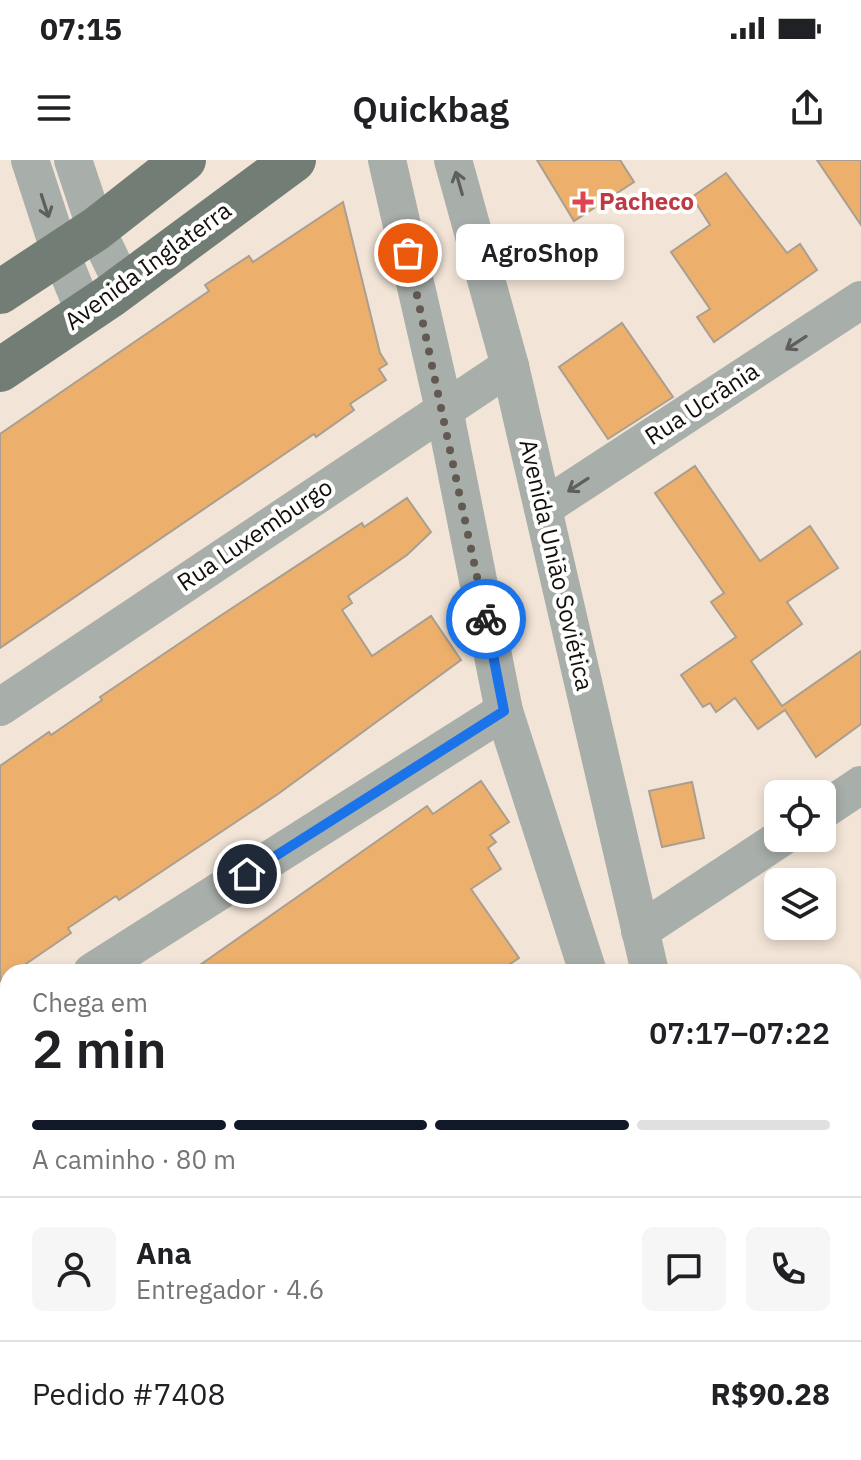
<!DOCTYPE html>
<html lang="pt">
<meta charset="utf-8">
<style>
body{margin:0;font-family:"IBM Plex Sans",sans-serif;background:#f6f6f6;color:#202124;height:100vh;display:flex;flex-direction:column;font-size:30px;white-space:nowrap}
*{box-sizing:border-box;margin:0}
p{font-size:26px;color:#757577}
.icon{flex:none;width:44px;height:44px;fill:none;stroke:currentColor;stroke-width:2;stroke-linecap:round;stroke-linejoin:round}
.map{position:relative;flex:1;overflow:hidden}
.panel{position:absolute;left:0px;top:804px;width:862px;height:496px;display:flex;flex-direction:column;background:#fff;border-radius:24px 24px 0 0;box-shadow:0 4px 12px #0003}
.panel>*{flex:none}
.fabs{position:absolute;left:764px;top:620px;display:grid;gap:16px}
.fabs a{display:grid;place-items:center;width:72px;height:72px;border-radius:12px;background:#fff;box-shadow:0 4px 12px #0003;font-size:40px}
.pin{position:absolute;display:grid;place-items:center;width:68px;height:68px;color:#fff;margin:-34px;border:4px solid #fff;border-radius:50%;box-shadow:0 2px 8px #0007}
.courier{position:absolute;display:grid;place-items:center;width:80px;height:80px;margin:-40px;border:6px solid #1a73e8;border-radius:50%;background:#fff;color:#222;box-shadow:0 2px 10px #0007}
.bubble{position:absolute;height:56px;border-radius:12px;background:#fff;box-shadow:0 4px 12px #0003;font-size:26px;font-weight:600;line-height:56px;text-align:center}
.summary em{font-style:normal;font-weight:600}
.summary div{display:flex;flex-direction:column-reverse}
.summary{display:flex;align-items:center;justify-content:space-between;height:136px;padding:0 32px}
h1{font-size:52px;font-weight:600;line-height:60px}
.bar{display:grid;grid-template-columns:repeat(4,1fr);gap:12px 8px;align-content:center;height:96px;padding:0 32px}
.bar i{height:10px;border-radius:6px;background:#e0e0e0}
.bar .current{background:#111827}
.bar p{grid-column:span 4}
.line{display:flex;align-items:center;gap:20px;padding:0 32px;border-top:2px solid #e0e0e0}
.line div{flex:1}
.round{display:grid;place-items:center;flex:none;width:84px;height:84px;border-radius:12px;background:#f6f6f6}
.status{display:flex;justify-content:space-between;align-items:center;height:56px;padding:0 40px;background:#fff;direction:ltr}
.status svg{height:22px;fill:currentColor}
header{display:flex;justify-content:space-between;align-items:center;height:104px;padding:0 32px;background:#fff;font-size:36px;font-weight:600}
.map>svg:first-child{display:block}
.forest{fill:#81cd95}
.building{fill:#ecb06c;stroke:#aa9e91;stroke-width:2}
.lines{fill:none;stroke-linecap:round;stroke-linejoin:round}
.minor{stroke:#a8aea9;stroke-width:38}
.major{stroke:#727e75;stroke-width:44}
.oneway{stroke:#5e5e5a}
.done{stroke:#625a52;stroke-width:8;stroke-dasharray:0 14.4}
.route{stroke:#1a73e8;stroke-width:10}
.health-dot{fill:#e0444e;stroke:#fff;stroke-width:3}
.labels{text-anchor:middle;stroke-width:8;stroke-linejoin:round;paint-order:stroke}
.health-label{font-size:24px;font-weight:bold;fill:#be3a42;stroke:#fff;text-anchor:start}
.street-label{font-size:24px;fill:#140f0b;stroke:#fff}
</style>
<div class="status"><b>07:15</b><svg viewBox="0 0 49 12"><path d="M0 12V9h3v3zM5 12V6h3v6zM10 12V3h3v9zM15 12V0h3v12zM26 1h20v11H26zM47 4h2v5h-2z"/></svg></div>
<header><svg class="icon" aria-label="menu" viewBox="0 0 24 24"><path d="M4 6h16M4 12h16M4 18h16"/></svg>Quickbag<svg class="icon" aria-label="share" viewBox="0 0 24 24"><path d="M12 15V3M7 8l5-5 5 5M5 13v7h14v-7"/></svg></header>
<div class="map">
<svg width="861" height="1300" viewBox="0 0 861 1300">
<rect width="100%" height="100%" fill="#f2e5d7"/>
<!-- forest -->
<polygon class="forest" points="861,1167 861,1300 646,1300 659,1292 854,1292 854,1171"/>
<!-- building -->
<g class="building">
<polygon points="537,0 620,0 634,22 574,61"/>
<polygon points="817,0 861,0 861,65"/>
<polygon points="726,13 787,93 800,84 817,110 714,182 697,157 710,149 671,92 710,65 692,37"/>
<polygon points="343,42 380,193 387,204 379,209 386,220 350,244 354,250 316,277 314,274 0,488 0,274 209,131 205,125 249,96 253,102"/>
<polygon points="622,163 673,237 608,279 559,207"/>
<polygon points="695,306 760,401 810,366 838,408 787,442 802,464 751,501 782,546 861,491 861,564 816,597 785,550 758,569 735,538 716,552 710,543 703,547 681,515 736,477 711,442 724,433 655,333"/>
<polygon points="407,338 431,372 407,395 348,436 352,443 342,450 372,496 431,456 461,500 278,634 119,740 116,736 68,768 71,773 14,812 8,812 0,821 0,606 49,572 51,575 102,540 100,537 220,456 362,363 364,367"/>
<polygon points="481,621 509,662 490,675 496,682 488,688 501,709 471,729 519,798 498,812 190,812 427,646 433,654"/>
<polygon points="692,622 704,678 662,687 649,631"/>
</g>
<g class="lines">
<!-- minor -->
<g class="minor">
<polyline points="30,0 60,92 85,153"/>
<polyline points="73,0 96,69 123,125"/>
<polyline points="387,0 444,249 504,551 588,812"/>
<polyline points="453,0 510,206 650,812"/>
<polyline points="543,348 861,140"/>
<polyline points="0,547 510,206"/>
<polyline points="822,651 861,625"/>
<polyline points="640,771 781,678"/>
<polyline points="92,812 504,551"/>
<polyline points="0,870 8,865"/>
<polyline points="854,1109 861,1105"/>
<polyline points="0,1202 8,1196"/>
<polyline points="358,1300 369,1292"/>
<polyline points="549,1300 561,1292"/>
</g>
<!-- major -->
<g class="major">
<polyline points="0,132 96,69 184,0"/>
<polyline points="0,210 110,136 294,0"/>
</g>
</g>
<!-- one-way arrows -->
<defs><path id="oneway-shaft" d="M-6 0H5M1.5-3L5.5 0L1.5 3" fill="none" stroke-width="1.6" stroke-linecap="round" stroke-linejoin="round" transform="scale(2)"/></defs>
<g class="oneway">
<use href="#oneway-shaft" transform="translate(459 23) rotate(-106)"/>
<use href="#oneway-shaft" transform="translate(45 46) rotate(72)"/>
<use href="#oneway-shaft" transform="translate(796 183) rotate(147)"/>
<use href="#oneway-shaft" transform="translate(578 325) rotate(147)"/>
</g>
<g class="lines">
<!-- done -->
<polyline class="done" points="408,93 486,459"/>
<!-- route -->
<polyline class="route" points="247,714 504,551 486,459"/>
</g>
<!-- markers -->
<path class="health-dot" d="M579 30h8v8h8v8h-8v8h-8v-8h-8v-8h8z"/>
<g class="labels">
<!-- health labels -->
<g class="health-label">
<text x="599" y="50">Pacheco</text>
</g>
<!-- street labels -->
<g class="street-label">
<text transform="translate(148 106) rotate(-36)" y="8">Avenida Inglaterra</text>
<text transform="translate(702 244) rotate(-33)" y="8">Rua Ucrânia</text>
<text transform="translate(255 375) rotate(-34)" y="8">Rua Luxemburgo</text>
<text transform="translate(556 405) rotate(77)" y="8">Avenida União Soviética</text>
</g>
</g>
</svg>
<div class="fabs">
<a><svg class="icon" aria-label="locate" viewBox="0 0 24 24"><circle cx="12" cy="12" r="6"/><path d="M12 2v4M12 18v4M2 12h4M18 12h4"/></svg></a>
<a><svg class="icon" aria-label="layers" viewBox="0 0 24 24"><path d="M12 4l9 5-9 5-9-5zM3 14l9 5 9-5"/></svg></a>
</div>
<div class="pin" style="left:408px;top:93px;background:#ea580c"><svg class="icon" aria-label="bag" viewBox="0 0 24 24"><path d="M5 8h14l-1 12H6zM9 8a3 3 0 0 1 6 0"/></svg></div>
<div class="pin" style="left:247px;top:714px;background:#1f2937"><svg class="icon" aria-label="home" viewBox="0 0 24 24"><path d="M3 11l9-7 9 7M6 9v11h12V9"/></svg></div>
<div class="courier" style="left:486px;top:459px"><svg class="icon" aria-label="bike" viewBox="0 0 24 24"><circle cx="6" cy="16" r="4"/><circle cx="18" cy="16" r="4"/><path d="M6 16l4-8h5l3 8M10 8l3 8H6M13 5h3"/></svg></div>
<div class="bubble" style="left:456px;top:64px;width:168px">AgroShop</div>
<section class="panel">
<div class="summary"><div><h1>2 min</h1><p>Chega em</p></div><em>07:17–07:22</em></div>
<div class="bar"><i class="current"></i><i class="current"></i><i class="current"></i><i></i><p>A caminho · 80 m</p></div>
<div class="line" style="height:144px"><a class="round"><svg class="icon" aria-label="person" viewBox="0 0 24 24"><circle cx="12" cy="8" r="4"/><path d="M4 21q1-7 8-7t8 7"/></svg></a><div><b>Ana</b><p>Entregador · 4.6</p></div><a class="round"><svg class="icon" aria-label="chat" viewBox="0 0 24 24"><path d="M4 5h16v11H9l-5 4z"/></svg></a><a class="round"><svg class="icon" aria-label="phone" viewBox="0 0 24 24"><path d="M5 4h4l2 5-3 2q2 4 5 5l2-3 5 2v4C11 20 4 13 5 4z"/></svg></a></div>
<div class="line" style="height:104px"><div>Pedido #7408</div><b>R$90.28</b></div>
</section>
</div>
